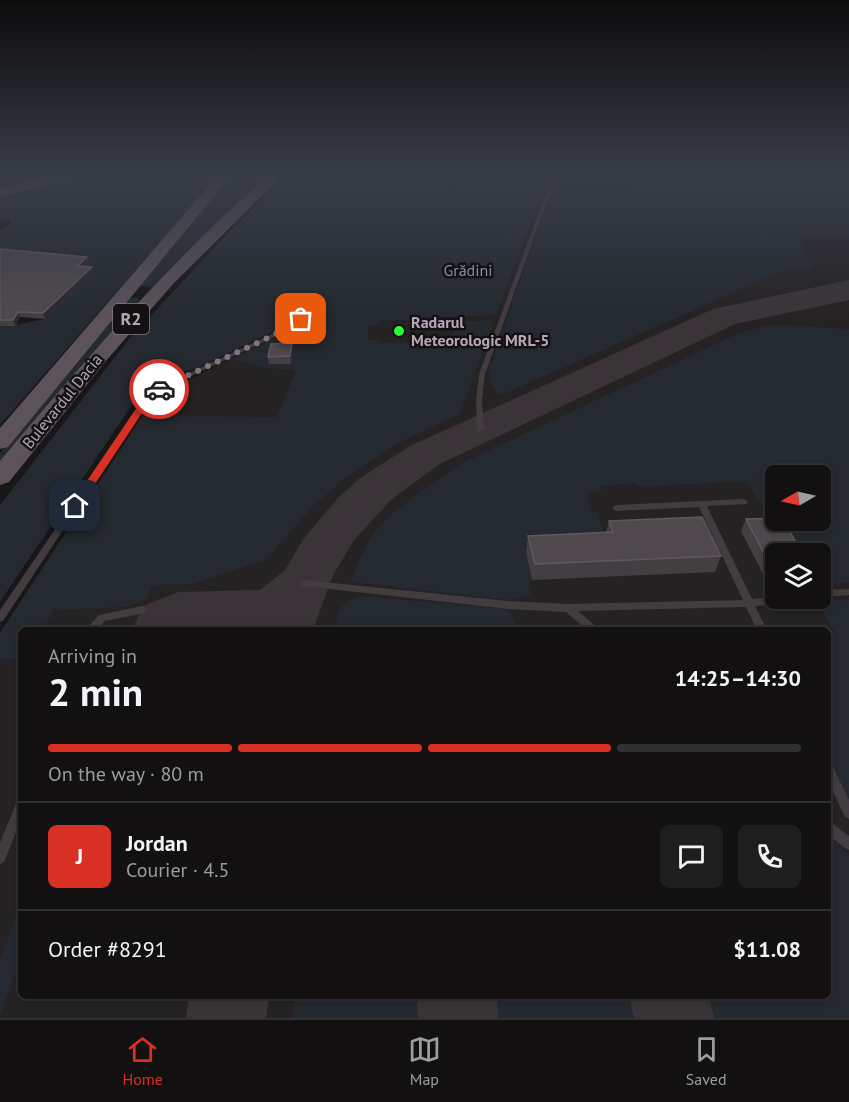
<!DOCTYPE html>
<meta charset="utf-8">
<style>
body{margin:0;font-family:"PT Sans",sans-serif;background:#1f1e1f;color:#f1f3f6;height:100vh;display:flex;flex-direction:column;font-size:22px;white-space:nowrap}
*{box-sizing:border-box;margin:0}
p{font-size:20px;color:#9c9d9f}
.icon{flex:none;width:33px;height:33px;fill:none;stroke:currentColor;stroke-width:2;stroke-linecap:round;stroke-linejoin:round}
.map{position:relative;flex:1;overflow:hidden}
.details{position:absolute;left:18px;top:627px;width:813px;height:372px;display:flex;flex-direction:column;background:#121011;border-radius:9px;box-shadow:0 3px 9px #0003,0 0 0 2px #313031}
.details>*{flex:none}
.needle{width:39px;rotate:261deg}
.tools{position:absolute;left:765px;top:465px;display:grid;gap:12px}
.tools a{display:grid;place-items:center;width:66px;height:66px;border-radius:9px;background:#121011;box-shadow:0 3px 9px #0003,0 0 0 2px #313031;font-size:30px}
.pin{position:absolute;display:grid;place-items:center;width:51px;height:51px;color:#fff;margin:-26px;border-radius:12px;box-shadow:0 3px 9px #0006}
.courier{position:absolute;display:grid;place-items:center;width:60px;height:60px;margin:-30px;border:4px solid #d93025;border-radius:50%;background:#fff;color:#222;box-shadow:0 2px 8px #0007}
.summary em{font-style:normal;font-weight:600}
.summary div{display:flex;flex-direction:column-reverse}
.summary{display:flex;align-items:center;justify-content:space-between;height:102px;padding:0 30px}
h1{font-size:39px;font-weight:600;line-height:45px}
.bar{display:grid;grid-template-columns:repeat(4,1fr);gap:9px 6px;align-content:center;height:72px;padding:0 30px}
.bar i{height:8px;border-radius:4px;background:#313031}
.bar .current{background:#d93025}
.bar p{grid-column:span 4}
.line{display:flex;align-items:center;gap:15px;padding:0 30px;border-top:2px solid #313031}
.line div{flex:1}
.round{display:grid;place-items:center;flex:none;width:63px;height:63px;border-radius:9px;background:#1f1e1f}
.tab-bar{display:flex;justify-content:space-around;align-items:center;height:84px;border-top:2px solid #313031;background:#121011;font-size:16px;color:#9c9d9f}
.tab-bar a{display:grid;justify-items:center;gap:3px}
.tab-bar .current{color:#d93025}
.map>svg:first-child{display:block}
.built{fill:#252223;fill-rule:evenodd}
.green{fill:#252a30;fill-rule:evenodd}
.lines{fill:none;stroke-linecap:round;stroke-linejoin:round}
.taxiway{fill:#3a3439;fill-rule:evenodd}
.lane{fill:#423b40;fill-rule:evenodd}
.primary{fill:#5c525a;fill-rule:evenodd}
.wall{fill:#433e41}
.shaded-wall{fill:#2c292b}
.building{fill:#4f494e;stroke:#60585e;stroke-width:1.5}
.route{fill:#d93025}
.done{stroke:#80747f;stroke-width:6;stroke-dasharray:0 10.8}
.poi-dot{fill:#2ef73b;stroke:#131112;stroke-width:2}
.labels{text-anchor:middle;stroke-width:5;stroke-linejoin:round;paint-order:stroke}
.far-park-label{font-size:16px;fill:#7e92a4;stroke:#131112}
.far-poi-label{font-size:16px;font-weight:bold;fill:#b8a7b7;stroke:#131112;text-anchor:start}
.far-street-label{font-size:16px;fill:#b8a7b7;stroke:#131112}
.shield{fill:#131112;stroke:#867a86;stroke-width:1.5}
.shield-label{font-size:18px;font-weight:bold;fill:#b8a7b7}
</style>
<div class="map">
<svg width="849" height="1018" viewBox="0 0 849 1018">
<rect width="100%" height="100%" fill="#181617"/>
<!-- built -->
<path class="built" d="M427,174H849V1018H0V633L152,401L165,392L309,319L320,310ZM776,476H820V520H776ZM776,554H820V598H776ZM21,630H828V996H21Z"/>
<!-- green -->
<g class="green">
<polygon points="79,174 220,174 0,425 0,326 15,325 45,319 0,254 0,230 6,228 12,219 0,221 0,195"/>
<polygon points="231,174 273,174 201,238 152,287 139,286"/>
<path d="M289,174H499L464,175L465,181L461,182V184H444L445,195H460L459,188H538L546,191L538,203L496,315L380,321L379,325L368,326V340L379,339V343H424V337H446L454,332L452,322L494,320L460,414L396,444L348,476L313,506L267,559L193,584L153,585L146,599L126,607L53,610L43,630H21V659H0V633L143,416L277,417L296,370L264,368L232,359C260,345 299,332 319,309H314L271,333L197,368L148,381L0,602V505L130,338L233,228Z"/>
<path d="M637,174H849V239L843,236L798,237L813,269H787L501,395C491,390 490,381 489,370L545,209L555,194L560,192L633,195Z"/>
<path d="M499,176H558C544,190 523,186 504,185L501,184Z"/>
<polygon points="137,297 139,301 77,371 0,466 0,453 128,299"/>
<path d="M783,325L849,329V583L821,584L820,554L790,553L751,487L740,481L638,487L636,483L600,486L602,491L589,494L588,500L592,512H597L609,548L526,552L532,580L529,581L530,595L509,600L350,582L361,556L374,532L393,512L460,464L737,334L765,326ZM776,476H820V520H776Z"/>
<path d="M361,596L506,609L515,621V630H335C339,609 339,602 361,596Z"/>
<polygon points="849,600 849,802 828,758 828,633 834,632 822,610 823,601"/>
<polygon points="828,835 849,856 849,1018 690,1018 684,996 828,996"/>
<polygon points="21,904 21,957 0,1016 0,960"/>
<polygon points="295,996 439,996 440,1018 293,1018"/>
<polygon points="471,996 651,996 657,1018 473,1018"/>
</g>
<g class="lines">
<!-- taxiway -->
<g class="taxiway">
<polygon points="849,280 849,300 735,324 440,464 392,499 354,540 333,575 313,630 132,630 143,606 178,592 260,590 285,570 304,538 339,497 360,478 410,446 713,309"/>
<polygon points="189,996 269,996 266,1018 186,1018"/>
<polygon points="417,996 497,996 498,1018 418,1018"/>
<polygon points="629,996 709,996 714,1018 634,1018"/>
</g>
<!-- lane -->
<g class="lane">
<polygon points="565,174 569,174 553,192 545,207 485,374 482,400 484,429 480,431 477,431 476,400 479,374 541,207 549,190"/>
<polygon points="313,309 318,310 274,337 153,394 3,621 0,622 0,610 149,392 270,335"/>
<polygon points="744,499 748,502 747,504 707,506 752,599 776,597 776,598 812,598 808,602 755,606 767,630 757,630 746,607 578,611 597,627 599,630 587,630 566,612 508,609 304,586 301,585 299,583 301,581 304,580 508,601 568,604 743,600 699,507 616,511 612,508 616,505"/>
<polygon points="849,589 849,595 820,597 820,590"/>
<polygon points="142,606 145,607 147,610 145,613 105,621 96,630 85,630 99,615"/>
<polygon points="828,764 832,765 849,800 849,819 845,817 828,781"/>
<polygon points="21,799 21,820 4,862 0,864 0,843 17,801"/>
<polygon points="828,821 832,823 849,836 849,850 845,848 828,835"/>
</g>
<!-- primary -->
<g class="primary">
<polygon points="55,174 76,174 75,177 0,197 0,189"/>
<polygon points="219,174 232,174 8,447 0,449 0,428"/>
<path d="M270,174H284L173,284L105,362L9,482L0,485V461C85,360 170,261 270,174Z"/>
</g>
</g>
<!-- wall -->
<g class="wall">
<polygon points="0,249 87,257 88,263 85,266 92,267 93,272 45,319 20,317 15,326 0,326"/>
<polygon points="293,351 291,364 269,364 268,357"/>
<polygon points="746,519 776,554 776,573 763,574 741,531"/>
<polygon points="609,521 721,556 715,572 532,580 526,552 528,536 606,532"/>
</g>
<!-- shaded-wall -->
<g class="shaded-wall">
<polygon points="87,257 88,263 79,271 77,266"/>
<polygon points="92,267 93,272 45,319 43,313"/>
<polygon points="18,312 20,317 15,326 13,320"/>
<polygon points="292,343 293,351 291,364 290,356"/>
</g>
<!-- building -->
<g class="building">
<polygon points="0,249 87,257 77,266 92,267 43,313 18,312 13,320 0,320"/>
<polygon points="292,343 290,356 268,357 271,344"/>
<polygon points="702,517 721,556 535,564 528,536 613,532 609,521"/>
<polygon points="776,518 776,520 784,520 802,554 776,554 776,561 768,561 746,519"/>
</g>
<!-- sky -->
<linearGradient id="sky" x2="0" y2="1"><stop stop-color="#0d0c0d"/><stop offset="0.55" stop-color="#373c47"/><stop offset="1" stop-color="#373c47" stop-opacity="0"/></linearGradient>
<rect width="849" height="317" fill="url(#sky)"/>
<!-- route -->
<polygon class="route" points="159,387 163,389 154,395 79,508 72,508 72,503 148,391"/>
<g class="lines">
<!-- done -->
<polyline class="done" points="159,389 272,336 301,319"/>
</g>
<!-- markers -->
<circle class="poi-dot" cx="399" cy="331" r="6"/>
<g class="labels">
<!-- far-park labels -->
<g class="far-park-label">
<text x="468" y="276">Grădini</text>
</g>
<!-- far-poi labels -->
<g class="far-poi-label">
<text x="411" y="328">Radarul<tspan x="411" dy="18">Meteorologic MRL-5</tspan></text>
</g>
<!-- far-street labels -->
<g class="far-street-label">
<text transform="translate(62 401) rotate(-51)" y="6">Bulevardul Dacia</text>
</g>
<!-- shield labels -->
<rect class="shield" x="113" y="304" width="36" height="30" rx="4.5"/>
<g class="shield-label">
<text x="131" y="325">R2</text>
</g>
</g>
</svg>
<div class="tools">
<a><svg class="needle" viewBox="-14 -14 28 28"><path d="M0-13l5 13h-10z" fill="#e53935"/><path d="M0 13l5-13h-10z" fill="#9c9d9f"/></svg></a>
<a><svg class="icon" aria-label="layers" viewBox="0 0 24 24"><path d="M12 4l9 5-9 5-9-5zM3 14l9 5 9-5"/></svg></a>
</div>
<div class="pin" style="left:301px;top:319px;background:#ea580c"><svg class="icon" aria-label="bag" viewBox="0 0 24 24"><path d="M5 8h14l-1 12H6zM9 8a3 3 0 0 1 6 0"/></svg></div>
<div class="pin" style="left:75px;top:506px;background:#1f2937"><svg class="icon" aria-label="home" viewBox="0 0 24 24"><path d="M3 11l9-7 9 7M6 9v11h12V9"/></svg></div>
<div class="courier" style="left:159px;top:389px"><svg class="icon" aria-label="car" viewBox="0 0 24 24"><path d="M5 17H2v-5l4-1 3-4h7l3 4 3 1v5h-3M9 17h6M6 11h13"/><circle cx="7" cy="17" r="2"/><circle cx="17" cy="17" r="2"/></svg></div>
<section class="details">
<div class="summary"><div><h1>2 min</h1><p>Arriving in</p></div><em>14:25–14:30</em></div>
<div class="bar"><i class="current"></i><i class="current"></i><i class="current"></i><i></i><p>On the way · 80 m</p></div>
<div class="line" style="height:108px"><b class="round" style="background:#d93025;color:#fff">J</b><div><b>Jordan</b><p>Courier · 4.5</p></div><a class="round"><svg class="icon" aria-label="chat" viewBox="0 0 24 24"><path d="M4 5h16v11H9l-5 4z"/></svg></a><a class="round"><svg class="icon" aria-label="phone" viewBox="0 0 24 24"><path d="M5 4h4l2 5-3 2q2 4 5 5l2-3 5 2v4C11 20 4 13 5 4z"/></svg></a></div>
<div class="line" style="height:78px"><div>Order #8291</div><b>$11.08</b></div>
</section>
</div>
<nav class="tab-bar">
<a class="current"><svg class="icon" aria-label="home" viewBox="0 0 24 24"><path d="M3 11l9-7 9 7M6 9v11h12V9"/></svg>Home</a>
<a><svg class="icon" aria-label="map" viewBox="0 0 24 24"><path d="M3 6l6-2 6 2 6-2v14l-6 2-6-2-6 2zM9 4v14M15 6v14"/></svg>Map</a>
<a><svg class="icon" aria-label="saved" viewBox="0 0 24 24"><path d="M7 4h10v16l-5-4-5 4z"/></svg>Saved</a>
</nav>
